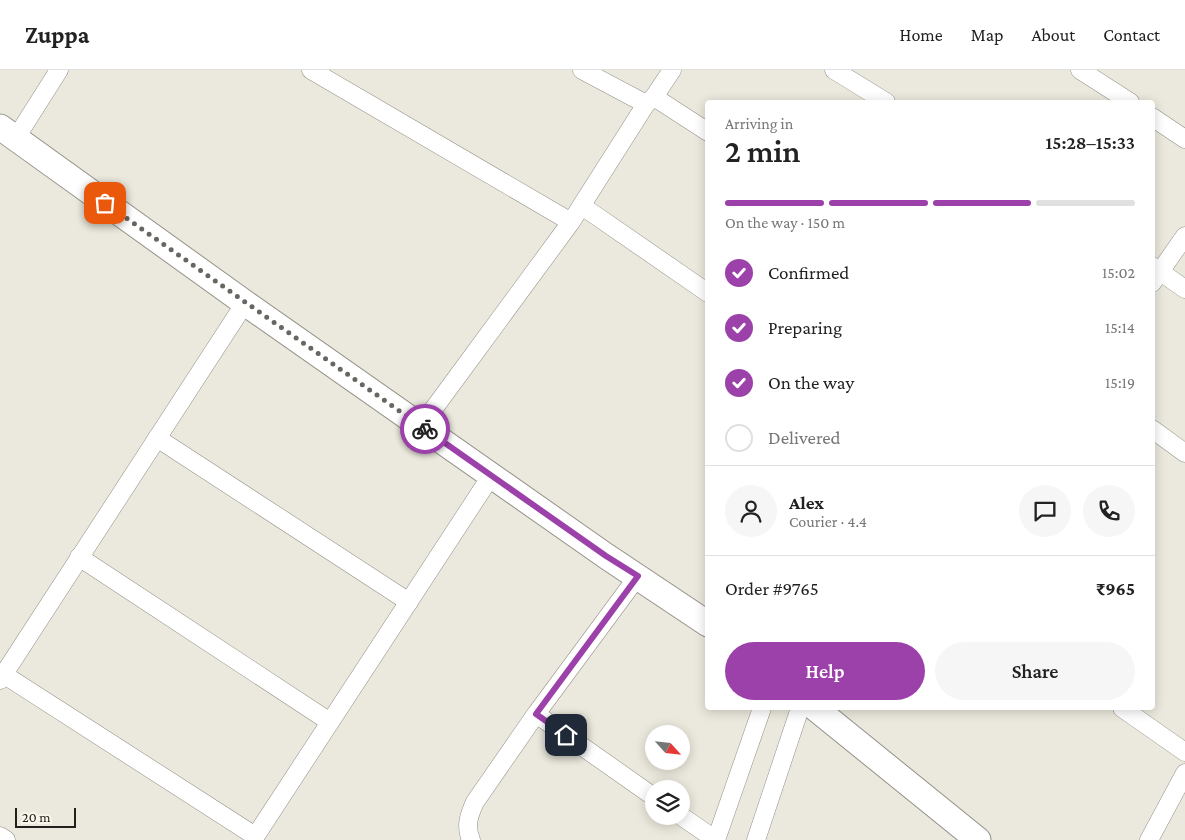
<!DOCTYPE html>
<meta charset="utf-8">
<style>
body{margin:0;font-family:"Crimson Pro",serif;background:#f6f6f6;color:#222;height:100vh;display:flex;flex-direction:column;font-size:19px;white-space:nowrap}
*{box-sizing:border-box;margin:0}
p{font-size:16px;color:#767676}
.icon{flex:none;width:28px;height:28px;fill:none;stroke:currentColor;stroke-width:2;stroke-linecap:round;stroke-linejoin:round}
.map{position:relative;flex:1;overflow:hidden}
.side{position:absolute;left:705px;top:30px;width:450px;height:610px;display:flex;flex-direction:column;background:#fff;border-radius:5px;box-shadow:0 2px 12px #0003}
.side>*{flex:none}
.needle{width:32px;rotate:117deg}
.tools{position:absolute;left:645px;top:655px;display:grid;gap:10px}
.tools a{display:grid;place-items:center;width:45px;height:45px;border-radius:50%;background:#fff;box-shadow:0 2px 12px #0003;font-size:25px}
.scale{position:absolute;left:15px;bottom:12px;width:61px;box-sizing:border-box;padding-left:5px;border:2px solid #21201c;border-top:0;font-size:14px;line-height:18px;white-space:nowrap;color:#21201c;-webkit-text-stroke:4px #f8f5ea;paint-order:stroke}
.pin{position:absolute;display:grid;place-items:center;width:42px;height:42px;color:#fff;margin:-21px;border-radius:10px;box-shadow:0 2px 8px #0006}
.courier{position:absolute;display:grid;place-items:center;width:50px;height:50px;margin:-25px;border:4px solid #9c40aa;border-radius:50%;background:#fff;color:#222;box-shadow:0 1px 6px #0007}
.overview em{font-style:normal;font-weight:600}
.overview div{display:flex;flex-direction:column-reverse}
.overview{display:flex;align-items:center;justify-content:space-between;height:85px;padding:0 20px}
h1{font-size:32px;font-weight:600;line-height:38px}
.bar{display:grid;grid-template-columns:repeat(4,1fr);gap:8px 5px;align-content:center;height:60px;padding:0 20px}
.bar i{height:6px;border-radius:4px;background:#e0e0e0}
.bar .active{background:#9c40aa}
.bar p{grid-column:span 4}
.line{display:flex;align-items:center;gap:12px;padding:0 20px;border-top:1px solid #e0e0e0}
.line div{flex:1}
.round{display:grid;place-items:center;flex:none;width:52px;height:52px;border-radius:26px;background:#f6f6f6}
ol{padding:0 20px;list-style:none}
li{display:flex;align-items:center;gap:15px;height:55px}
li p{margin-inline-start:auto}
li .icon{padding:5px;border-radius:50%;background:#9c40aa;color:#fff;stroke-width:4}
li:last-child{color:#767676}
li i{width:28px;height:28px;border:2px solid #e0e0e0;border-radius:50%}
.action{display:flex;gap:10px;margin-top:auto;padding:10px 20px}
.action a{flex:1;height:58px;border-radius:30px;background:#9c40aa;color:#fff;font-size:20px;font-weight:600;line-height:58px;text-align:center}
.action a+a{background:#f6f6f6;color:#222}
header{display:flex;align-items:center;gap:30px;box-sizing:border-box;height:70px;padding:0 25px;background:#fff;border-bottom:1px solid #e0e0e0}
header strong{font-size:24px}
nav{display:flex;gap:28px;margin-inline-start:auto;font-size:18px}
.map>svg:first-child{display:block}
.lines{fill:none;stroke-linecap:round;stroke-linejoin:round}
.street-casing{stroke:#949187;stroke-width:19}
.secondary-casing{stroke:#949187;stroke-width:27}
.street{stroke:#fff;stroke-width:18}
.secondary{stroke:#fff;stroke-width:25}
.done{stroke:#686660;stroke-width:5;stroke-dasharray:0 9}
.route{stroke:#9c40aa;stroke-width:6}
</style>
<header>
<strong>Zuppa</strong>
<nav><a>Home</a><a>Map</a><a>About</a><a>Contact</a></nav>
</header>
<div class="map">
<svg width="1185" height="770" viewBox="0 0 1185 770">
<rect width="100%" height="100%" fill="#ebe8dd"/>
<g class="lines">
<!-- street casing -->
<g class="street-casing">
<g id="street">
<polyline points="311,0 571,152"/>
<polyline points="582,0 646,34"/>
<polyline points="834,0 886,32"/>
<polyline points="1080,0 1130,32"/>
<polyline points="654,27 708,62"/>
<polyline points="1152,47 1185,69"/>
<polyline points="16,68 59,0"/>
<polyline points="582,136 708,223"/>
<polyline points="1152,196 1185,219"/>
<polyline points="1152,213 1185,166"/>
<polyline points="421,356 571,152 646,34 654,27 672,0"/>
<polyline points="1152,359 1185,383"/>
<polyline points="157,368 409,532"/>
<polyline points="79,487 330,652"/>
<polyline points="3,604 255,766"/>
<polyline points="0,610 245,233"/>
<polyline points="1122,638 1185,682"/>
<polyline points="536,644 654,727"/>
<polyline points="681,746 716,770"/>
<polyline points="0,766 6,770"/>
<polyline points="253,770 491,406"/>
<path d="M471,770C465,756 469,745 475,732L536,644L638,506"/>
<polyline points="716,770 762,638"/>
<polyline points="756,770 800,638"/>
<polyline points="1149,770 1185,703"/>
</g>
</g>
<!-- secondary casing -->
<g class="secondary-casing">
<g id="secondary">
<polyline points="0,57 245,233 606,486 708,554"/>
<polyline points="815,638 978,770"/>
</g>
</g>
<!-- street -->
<use href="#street" class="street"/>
<!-- secondary -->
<use href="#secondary" class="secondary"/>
</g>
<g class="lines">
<!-- done -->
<polyline class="done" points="105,133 425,359"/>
<!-- route -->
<polyline class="route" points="425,359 606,486 638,506 536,644 566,665"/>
</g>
</svg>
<div class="tools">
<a><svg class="needle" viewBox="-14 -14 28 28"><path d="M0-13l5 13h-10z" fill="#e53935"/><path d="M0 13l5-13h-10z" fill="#767676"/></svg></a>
<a><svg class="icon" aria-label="layers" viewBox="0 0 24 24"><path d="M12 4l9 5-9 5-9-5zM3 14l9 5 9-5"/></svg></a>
</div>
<div class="scale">20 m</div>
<div class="pin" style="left:105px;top:133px;background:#ea580c"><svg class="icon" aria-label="bag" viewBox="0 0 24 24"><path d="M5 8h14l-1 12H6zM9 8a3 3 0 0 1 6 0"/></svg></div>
<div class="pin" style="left:566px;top:665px;background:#1f2937"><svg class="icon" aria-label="home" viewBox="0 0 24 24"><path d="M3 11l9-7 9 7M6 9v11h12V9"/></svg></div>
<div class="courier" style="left:425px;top:359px"><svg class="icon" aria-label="bike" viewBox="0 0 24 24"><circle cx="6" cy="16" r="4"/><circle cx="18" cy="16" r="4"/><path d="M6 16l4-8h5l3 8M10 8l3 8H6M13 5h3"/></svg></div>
<section class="side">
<div class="overview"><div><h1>2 min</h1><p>Arriving in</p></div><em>15:28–15:33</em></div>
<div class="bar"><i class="active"></i><i class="active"></i><i class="active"></i><i></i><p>On the way · 150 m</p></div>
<ol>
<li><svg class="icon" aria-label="check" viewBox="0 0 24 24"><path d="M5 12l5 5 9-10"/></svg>Confirmed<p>15:02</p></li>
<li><svg class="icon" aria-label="check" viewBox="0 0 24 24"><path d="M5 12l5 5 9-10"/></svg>Preparing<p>15:14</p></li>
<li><svg class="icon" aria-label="check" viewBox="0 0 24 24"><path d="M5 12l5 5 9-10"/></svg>On the way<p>15:19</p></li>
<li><i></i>Delivered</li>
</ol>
<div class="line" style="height:90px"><a class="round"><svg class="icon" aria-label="person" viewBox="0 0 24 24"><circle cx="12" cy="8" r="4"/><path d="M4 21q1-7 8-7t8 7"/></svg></a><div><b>Alex</b><p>Courier · 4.4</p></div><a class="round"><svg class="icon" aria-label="chat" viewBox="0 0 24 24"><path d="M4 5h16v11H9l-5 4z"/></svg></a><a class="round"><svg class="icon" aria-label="phone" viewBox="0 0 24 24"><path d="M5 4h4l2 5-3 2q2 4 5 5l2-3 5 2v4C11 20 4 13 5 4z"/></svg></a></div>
<div class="line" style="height:65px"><div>Order #9765</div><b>₹965</b></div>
<div class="action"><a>Help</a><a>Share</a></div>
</section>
</div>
